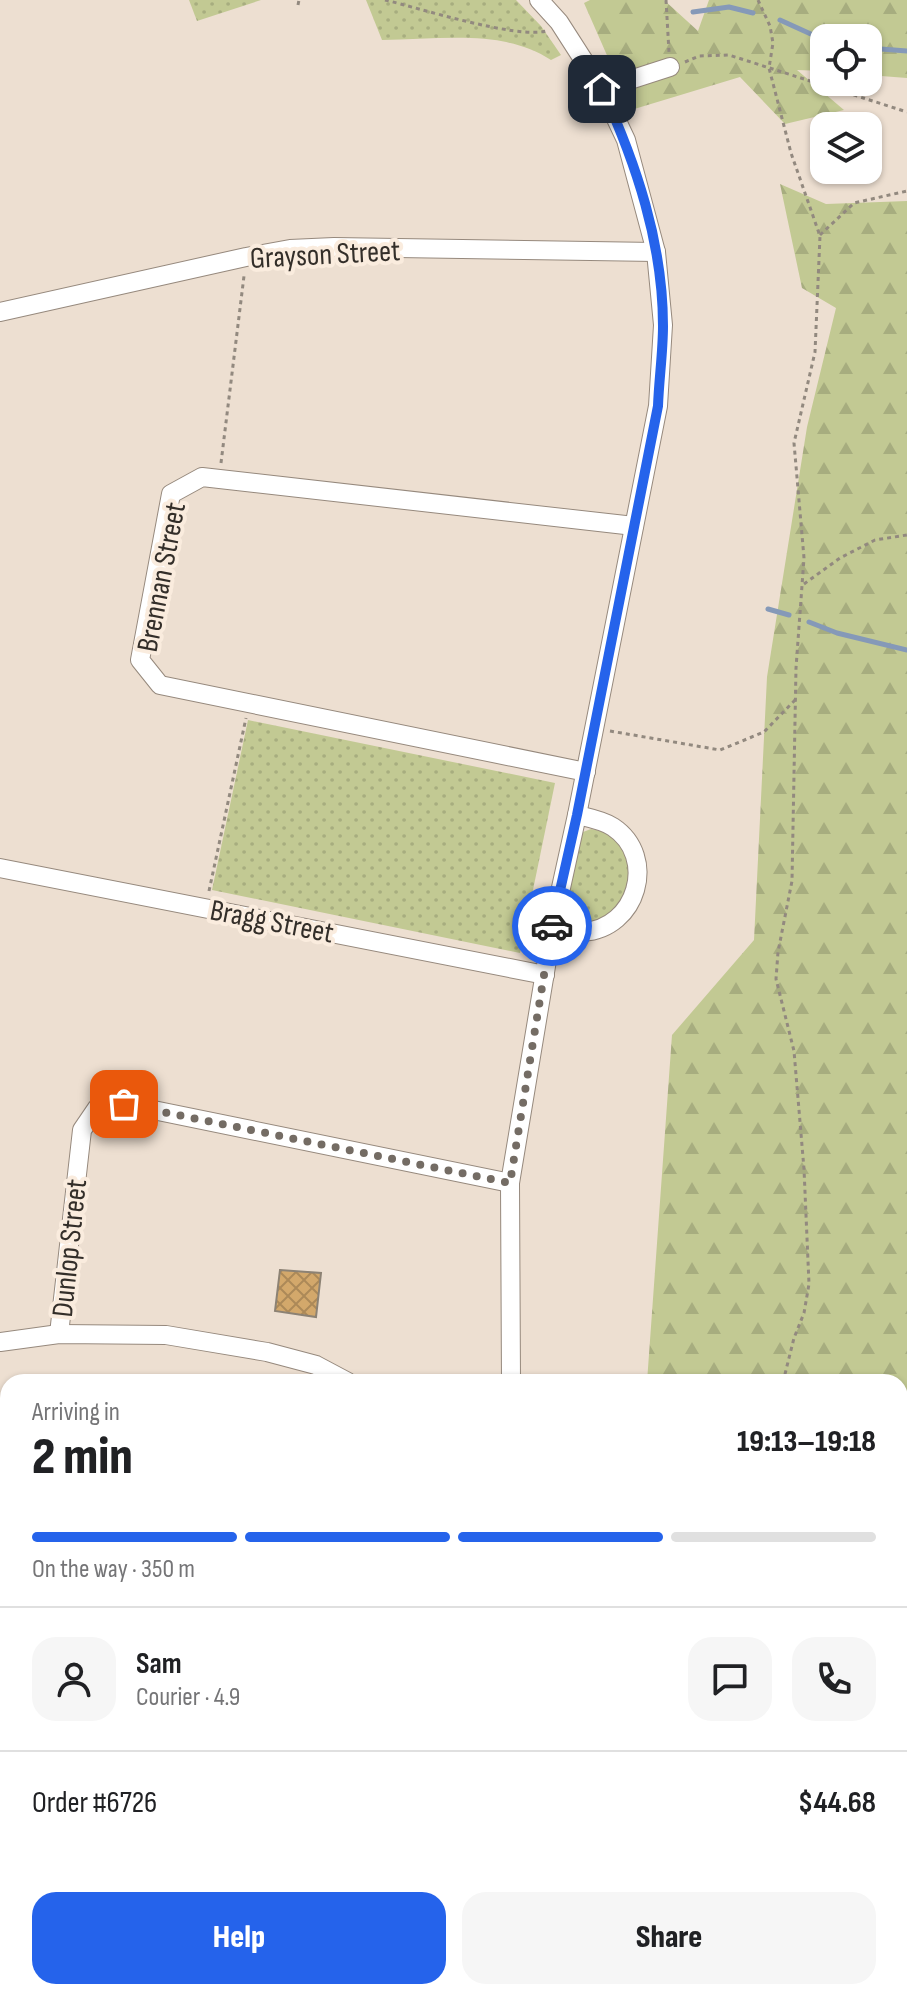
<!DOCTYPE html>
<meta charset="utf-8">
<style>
body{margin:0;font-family:"Sofia Sans Condensed",sans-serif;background:#f6f6f6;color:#202124;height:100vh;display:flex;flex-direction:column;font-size:30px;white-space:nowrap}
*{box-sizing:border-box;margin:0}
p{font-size:26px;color:#757577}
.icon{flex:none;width:44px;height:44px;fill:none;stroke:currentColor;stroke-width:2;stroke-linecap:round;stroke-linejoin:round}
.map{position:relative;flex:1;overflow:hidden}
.drawer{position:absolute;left:0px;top:1374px;width:908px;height:626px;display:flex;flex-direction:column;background:#fff;border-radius:24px 24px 0 0;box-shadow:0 2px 6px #0004}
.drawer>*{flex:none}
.tools{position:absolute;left:810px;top:24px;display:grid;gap:16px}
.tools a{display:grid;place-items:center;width:72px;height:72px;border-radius:16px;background:#fff;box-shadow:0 2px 6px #0004;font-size:40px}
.pin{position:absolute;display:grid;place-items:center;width:68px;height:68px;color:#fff;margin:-34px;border-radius:16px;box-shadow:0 4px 12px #0006}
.courier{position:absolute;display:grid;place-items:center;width:80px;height:80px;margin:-40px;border:6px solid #2563eb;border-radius:50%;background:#fff;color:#222;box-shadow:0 2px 10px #0007}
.overview em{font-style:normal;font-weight:800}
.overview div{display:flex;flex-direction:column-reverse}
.overview{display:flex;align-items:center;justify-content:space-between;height:136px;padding:0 32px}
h1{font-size:52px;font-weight:800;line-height:60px}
.bar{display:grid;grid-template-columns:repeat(4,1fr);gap:12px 8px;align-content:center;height:96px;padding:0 32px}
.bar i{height:10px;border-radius:6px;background:#e0e0e0}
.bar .on{background:#2563eb}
.bar p{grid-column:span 4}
.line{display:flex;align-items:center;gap:20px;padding:0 32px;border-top:2px solid #e0e0e0}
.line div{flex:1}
.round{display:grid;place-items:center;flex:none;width:84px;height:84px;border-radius:24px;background:#f6f6f6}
.primary-button{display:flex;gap:16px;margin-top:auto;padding:16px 32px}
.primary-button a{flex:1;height:92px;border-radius:24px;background:#2563eb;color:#fff;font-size:32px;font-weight:800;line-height:92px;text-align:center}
.primary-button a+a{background:#f6f6f6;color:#202124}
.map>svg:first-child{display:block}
.forest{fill:url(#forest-firs)}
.park{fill:url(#park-dots)}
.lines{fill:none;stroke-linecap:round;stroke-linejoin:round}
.stream{stroke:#8599b8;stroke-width:5}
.building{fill:url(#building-cross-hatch);stroke:#8c8274;stroke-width:2}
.minor-casing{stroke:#96897d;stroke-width:20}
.path{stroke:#92897f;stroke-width:3;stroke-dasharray:4 4;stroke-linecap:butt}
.minor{stroke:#fff;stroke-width:18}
.done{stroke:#746c64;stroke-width:8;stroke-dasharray:0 14.4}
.route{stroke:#2563eb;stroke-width:10}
.labels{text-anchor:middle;stroke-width:8;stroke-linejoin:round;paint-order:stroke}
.street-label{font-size:30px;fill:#332e29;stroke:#faecde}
</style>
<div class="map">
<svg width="907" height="1999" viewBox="0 0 907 1999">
<defs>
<pattern id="forest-firs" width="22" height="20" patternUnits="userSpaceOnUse" patternTransform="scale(2)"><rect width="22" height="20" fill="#c2c993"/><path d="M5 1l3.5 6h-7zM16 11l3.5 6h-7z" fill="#a7ad7f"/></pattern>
<pattern id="park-dots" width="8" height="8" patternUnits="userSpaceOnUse" patternTransform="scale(2)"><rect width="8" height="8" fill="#c2c993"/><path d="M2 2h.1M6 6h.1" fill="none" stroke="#a7ad7f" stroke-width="1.8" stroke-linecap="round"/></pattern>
<pattern id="building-cross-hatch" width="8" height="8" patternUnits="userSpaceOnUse" patternTransform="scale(2)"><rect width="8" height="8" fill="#d3a86b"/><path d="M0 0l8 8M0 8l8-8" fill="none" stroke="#ac8958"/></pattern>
</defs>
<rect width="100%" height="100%" fill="#eddfd1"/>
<!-- forest -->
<g class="forest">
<polygon points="590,0 664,0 698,31 709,0 907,0 907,78 868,75 868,38 824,38 824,71 797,70 844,110 785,124 740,77 631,110 584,3"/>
<polygon points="780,184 826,204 907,201 907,1999 231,1999 238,1992 900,1992 900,1382 647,1382 672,1035 754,940 767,677 807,427 836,308 802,288"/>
</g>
<!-- park -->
<g class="park">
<polygon points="189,0 261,0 197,21"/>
<path d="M366,0H516L541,26L561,55L551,60C503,28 438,40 382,40Z"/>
<polygon points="248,720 555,783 520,953 212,890"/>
<path d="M591,829L611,833C616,840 623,847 627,854C642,885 605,938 570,917L565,904L580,838L583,832Z"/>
</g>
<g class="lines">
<!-- stream -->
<g class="stream">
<polyline points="693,12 729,7 753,13"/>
<polyline points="780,20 824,40"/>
<polyline points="868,48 907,51"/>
<polyline points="768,609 789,615"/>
<polyline points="809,622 837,633 907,650"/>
<polyline points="900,1552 907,1555"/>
<polyline points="900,1992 907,1993"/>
</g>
</g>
<!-- building -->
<polygon class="building" points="280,1270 321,1273 316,1317 275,1311"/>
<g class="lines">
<!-- minor casing -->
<g class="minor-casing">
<g id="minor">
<polyline points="602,89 670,67"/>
<polyline points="0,312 246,257 290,249 334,247 656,252"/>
<polyline points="586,772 160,685 140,660 171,494 202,477 634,526"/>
<polyline points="0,868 545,975"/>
<path d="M553,924C563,928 572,932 583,932C637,929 658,857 613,827C602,820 589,818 577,815"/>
<polyline points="59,1334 82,1130 97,1108 124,1104 510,1183"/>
<polyline points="0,1342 59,1334 166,1335 267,1352 316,1365 348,1382"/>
<polyline points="511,1382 510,1183 553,924 577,815 658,406 663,325 656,252 626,140 602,89 559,22 539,0"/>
<polyline points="0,1783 8,1786"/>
</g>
</g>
<!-- path -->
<g class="path">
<path d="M385,0C419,8 516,39 546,31"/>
<polyline points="666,0 669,52"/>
<polyline points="758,0 770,26 773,43 769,68 791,153 820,236 815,352 794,443 804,558 796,668 792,881 778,952 776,979 794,1051 804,1169 809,1284 804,1313 794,1338 783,1382"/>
<polyline points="298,5 299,0"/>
<polyline points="685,62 699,56 729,55 907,112"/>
<polyline points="820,235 854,203 907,191"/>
<polyline points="221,463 244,276"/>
<polyline points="804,584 840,558 875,540 907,535"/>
<polyline points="610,731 720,750 764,732 795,700"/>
<polyline points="209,891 246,718"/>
<polyline points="900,1664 907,1671"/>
<polyline points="327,1999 341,1992"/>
<polyline points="774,1999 780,1997 784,1999"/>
</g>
<!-- minor -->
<use href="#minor" class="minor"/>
</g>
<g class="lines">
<!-- done -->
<polyline class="done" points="124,1104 510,1183 552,926"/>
<!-- route -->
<path class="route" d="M552,926L577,815L658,406C659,379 663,352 663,326C663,243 636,163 602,89"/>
</g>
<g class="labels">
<!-- street labels -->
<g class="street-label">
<text transform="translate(325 254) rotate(-3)" y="10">Grayson Street</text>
<text transform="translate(161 577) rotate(-79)" y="10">Brennan Street</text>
<text transform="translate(272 921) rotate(11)" y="10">Bragg Street</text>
<text transform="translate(69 1248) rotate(-84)" y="10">Dunlop Street</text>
</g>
</g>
</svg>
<div class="tools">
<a><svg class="icon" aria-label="locate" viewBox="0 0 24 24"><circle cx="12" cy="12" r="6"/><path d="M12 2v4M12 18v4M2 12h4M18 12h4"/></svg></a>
<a><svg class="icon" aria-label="layers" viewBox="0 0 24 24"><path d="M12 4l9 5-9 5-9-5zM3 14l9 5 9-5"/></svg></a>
</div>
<div class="pin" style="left:124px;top:1104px;background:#ea580c"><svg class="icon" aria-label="bag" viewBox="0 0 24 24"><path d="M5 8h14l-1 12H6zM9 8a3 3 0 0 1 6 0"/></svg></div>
<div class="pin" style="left:602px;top:89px;background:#1f2937"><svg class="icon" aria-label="home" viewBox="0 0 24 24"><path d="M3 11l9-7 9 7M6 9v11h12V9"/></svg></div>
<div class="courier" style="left:552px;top:926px"><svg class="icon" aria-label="car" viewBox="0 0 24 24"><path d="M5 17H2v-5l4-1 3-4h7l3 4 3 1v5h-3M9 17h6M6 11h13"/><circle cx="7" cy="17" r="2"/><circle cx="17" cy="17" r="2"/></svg></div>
<section class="drawer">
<div class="overview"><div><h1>2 min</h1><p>Arriving in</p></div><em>19:13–19:18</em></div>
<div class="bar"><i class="on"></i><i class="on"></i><i class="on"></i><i></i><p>On the way · 350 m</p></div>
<div class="line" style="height:144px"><a class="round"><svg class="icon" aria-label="person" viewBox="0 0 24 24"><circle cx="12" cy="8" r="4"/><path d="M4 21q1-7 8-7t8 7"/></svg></a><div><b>Sam</b><p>Courier · 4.9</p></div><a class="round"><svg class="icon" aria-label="chat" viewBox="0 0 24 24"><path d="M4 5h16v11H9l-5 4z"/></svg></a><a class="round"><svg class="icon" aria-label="phone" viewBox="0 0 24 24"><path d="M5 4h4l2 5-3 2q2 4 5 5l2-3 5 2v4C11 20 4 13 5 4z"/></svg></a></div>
<div class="line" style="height:104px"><div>Order #6726</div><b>$44.68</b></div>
<div class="primary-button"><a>Help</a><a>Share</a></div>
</section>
</div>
